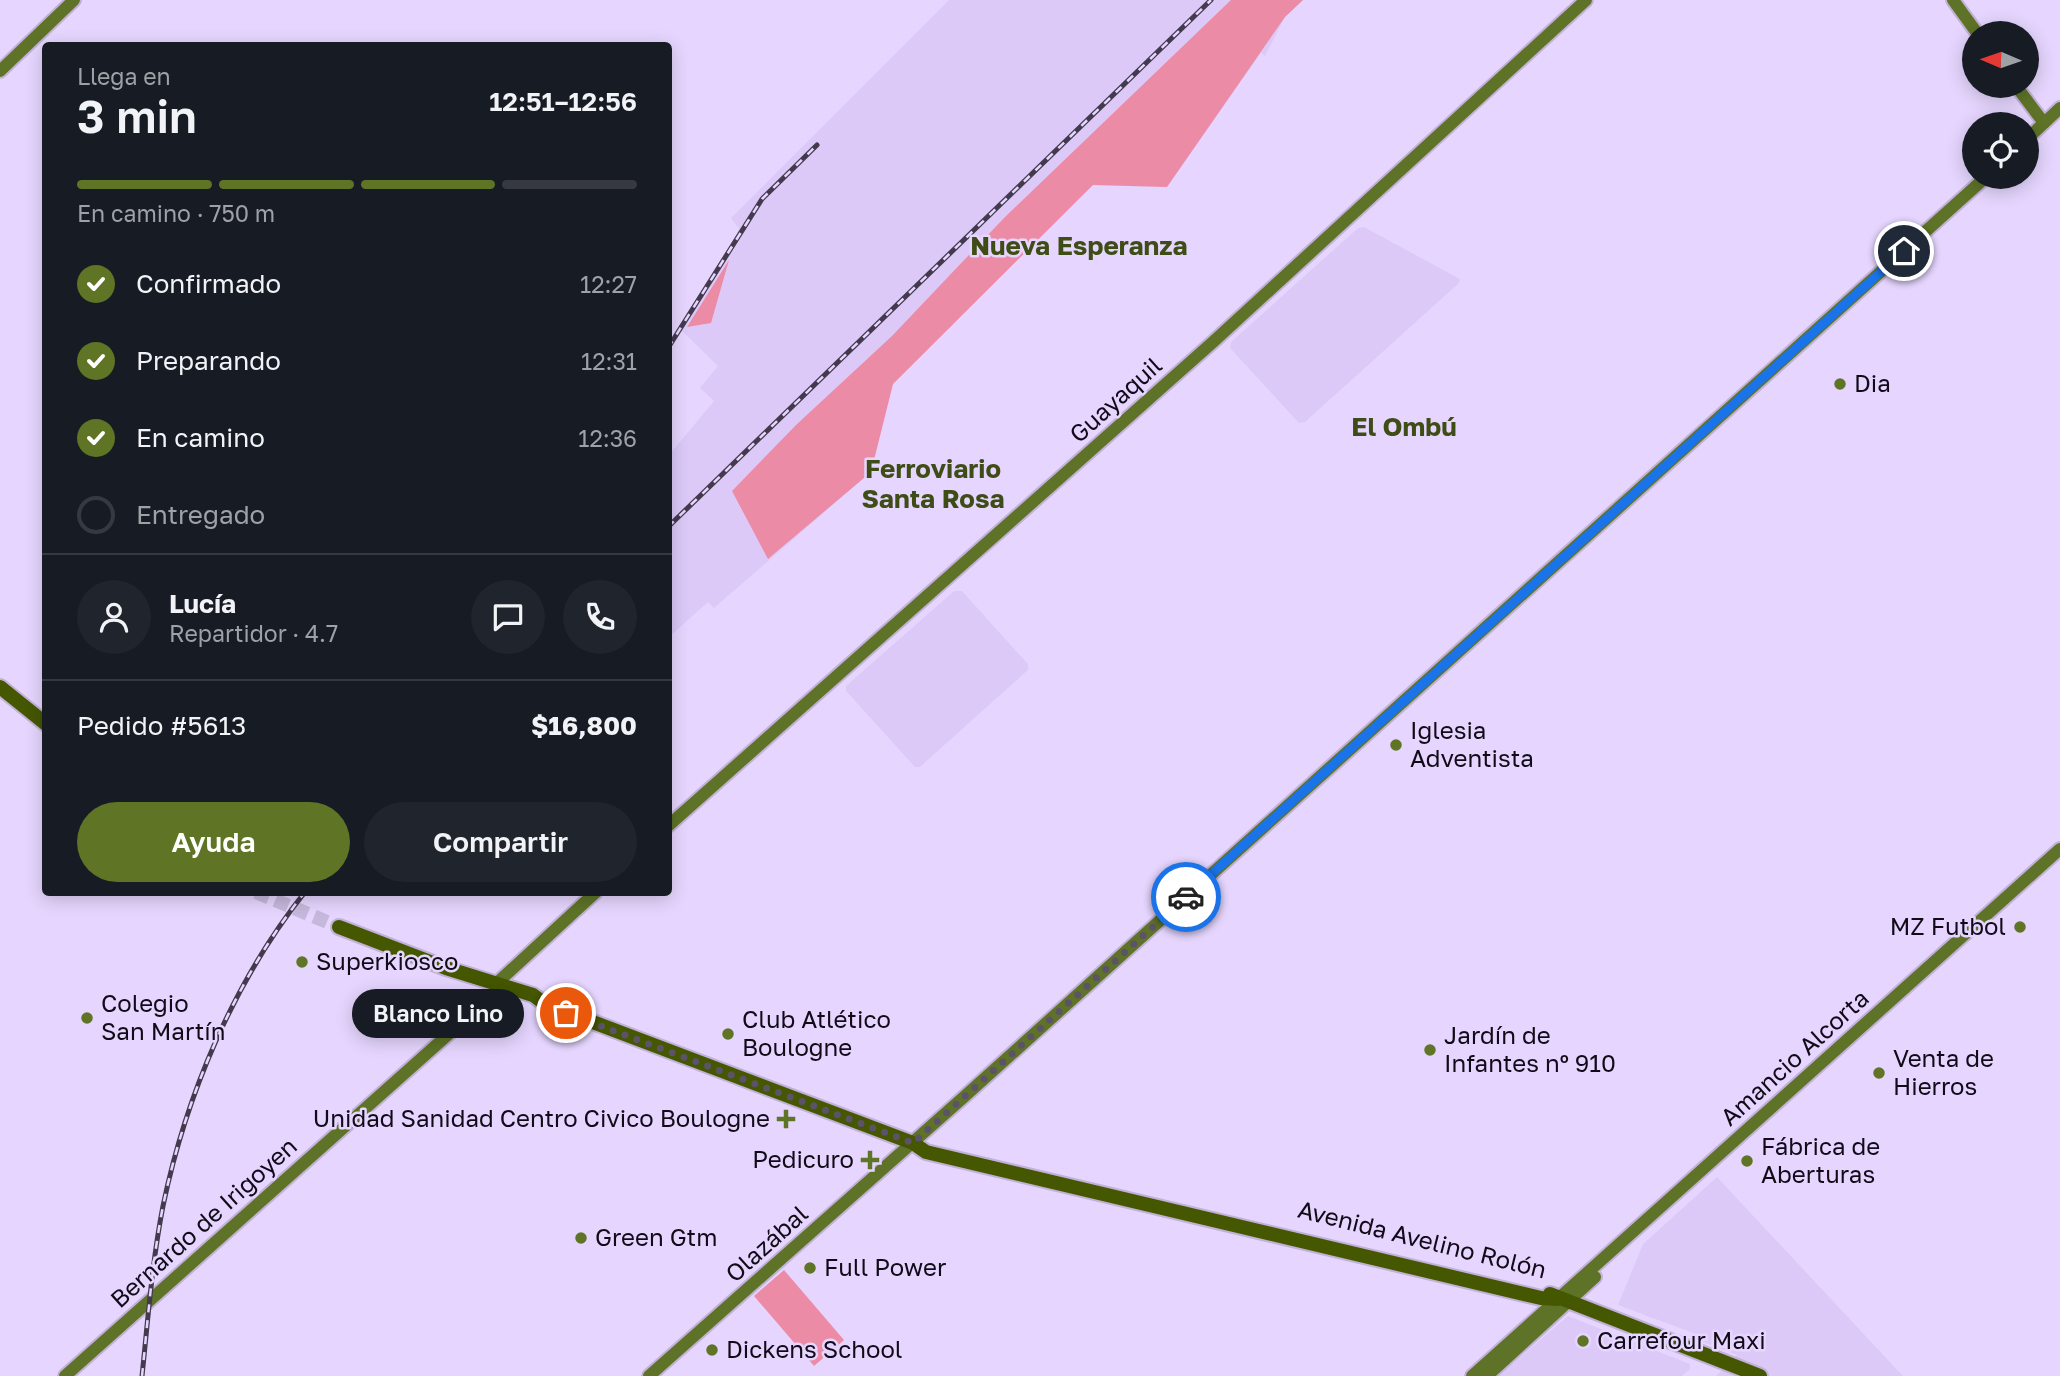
<!DOCTYPE html>
<html lang="es">
<meta charset="utf-8">
<style>
body{margin:0;font-family:"Golos Text",sans-serif;background:#20242c;color:#f1f3f6;height:100vh;display:flex;flex-direction:column;font-size:26px;white-space:nowrap}
*{box-sizing:border-box;margin:0}
p{font-size:23px;color:#9ea1a6}
.icon{flex:none;width:38px;height:38px;fill:none;stroke:currentColor;stroke-width:2;stroke-linecap:round;stroke-linejoin:round}
.map{position:relative;flex:1;overflow:hidden}
.sheet{position:absolute;left:42px;top:42px;width:630px;height:854px;display:flex;flex-direction:column;background:#171b24;border-radius:7px;box-shadow:0 4px 18px #0003}
.sheet>*{flex:none}
.needle{width:46px;rotate:272deg}
.buttons{position:absolute;left:1962px;top:21px;display:grid;gap:14px}
.buttons a{display:grid;place-items:center;width:77px;height:77px;border-radius:50%;background:#171b24;box-shadow:0 4px 18px #0003;font-size:35px}
.pin{position:absolute;display:grid;place-items:center;width:60px;height:60px;color:#fff;margin:-30px;border:4px solid #fff;border-radius:50%;box-shadow:0 2px 7px #0007}
.courier{position:absolute;display:grid;place-items:center;width:70px;height:70px;margin:-35px;border:5px solid #1a73e8;border-radius:50%;background:#fff;color:#222;box-shadow:0 2px 9px #0007}
.bubble{position:absolute;height:49px;border-radius:24px;background:#171b24;box-shadow:0 4px 18px #0003;font-size:23px;font-weight:600;line-height:49px;text-align:center}
.overview em{font-style:normal;font-weight:600}
.overview div{display:flex;flex-direction:column-reverse}
.overview{display:flex;align-items:center;justify-content:space-between;height:119px;padding:0 35px}
h1{font-size:46px;font-weight:600;line-height:52px}
.bar{display:grid;grid-template-columns:repeat(4,1fr);gap:10px 7px;align-content:center;height:84px;padding:0 35px}
.bar i{height:9px;border-radius:5px;background:#363941}
.bar .on{background:#5f7425}
.bar p{grid-column:span 4}
.line{display:flex;align-items:center;gap:18px;padding:0 35px;border-top:2px solid #363941}
.line div{flex:1}
.round{display:grid;place-items:center;flex:none;width:74px;height:74px;border-radius:37px;background:#20242c}
ol{padding:0 35px;list-style:none}
li{display:flex;align-items:center;gap:21px;height:77px}
li p{margin-inline-start:auto}
li .icon{padding:7px;border-radius:50%;background:#5f7425;color:#fff;stroke-width:4}
li:last-child{color:#9ea1a6}
li i{width:38px;height:38px;border:4px solid #363941;border-radius:50%}
.cta{display:flex;gap:14px;margin-top:auto;padding:14px 35px}
.cta a{flex:1;height:80px;border-radius:42px;background:#5f7425;color:#fff;font-size:28px;font-weight:600;line-height:80px;text-align:center}
.cta a+a{background:#20242c;color:#f1f3f6}
.map>svg:first-child{display:block}
.built{fill:#dcc9f8}
.green{fill:#ec8ba5}
.lines{fill:none;stroke-linecap:round;stroke-linejoin:round}
.primary-tunnel{stroke:#c6b8dc;stroke-width:14;stroke-dasharray:14 7;stroke-linecap:butt}
.secondary-casing{stroke:#c0b1d5;stroke-width:16}
.primary-casing{stroke:#c0b1d5;stroke-width:18}
.secondary{stroke:#5e7327;stroke-width:12}
.primary{stroke:#455701;stroke-width:14}
.rail-casing{stroke:#433a4e;stroke-width:5}
.rail{stroke:#e6d6ff;stroke-width:2.5;stroke-dasharray:8;stroke-linecap:butt}
.done{stroke:#5c5269;stroke-width:7;stroke-dasharray:0 12.6}
.route{stroke:#1a73e8;stroke-width:9}
.poi-dot{fill:#5f7425;stroke:#e6d6ff;stroke-width:2.5}
.labels{text-anchor:middle;stroke-width:5;stroke-linejoin:round;paint-order:stroke}
.poi-label{font-size:24px;fill:#110b18;stroke:#e6d6ff;text-anchor:start}
.street-label{font-size:24px;fill:#110b18;stroke:#e6d6ff}
.neighbourhood-label{font-size:26px;font-weight:bold;fill:#3e4c15;stroke:#e6d6ff}
</style>
<div class="map">
<svg width="2060" height="1376" viewBox="0 0 2060 1376">
<rect width="100%" height="100%" fill="#e6d6ff"/>
<!-- built -->
<g class="built">
<polygon points="949,0 1303,0 1285,17 1265,56 1261,53 1167,187 1093,185 893,384 871,472 714,608 708,602 669,637 669,455 714,401 700,388 718,366 682,331 739,229 731,218"/>
<polygon points="1364,227 1460,279 1459,283 1305,422 1299,423 1230,348 1231,342 1358,228"/>
<polygon points="954,591 962,591 1028,664 1028,670 920,767 915,767 846,691 846,686"/>
<polygon points="1717,1177 1903,1376 1716,1376 1737,1355 1700,1341 1701,1336 1618,1305 1643,1244"/>
<polygon points="1568,1316 1690,1364 1690,1369 1682,1376 1498,1376"/>
</g>
<!-- green -->
<g class="green">
<polygon points="1231,0 1303,0 1285,17 1167,187 1093,185 893,384 871,472 768,559 732,491 796,425 892,336 1005,217"/>
<polygon points="729,260 711,323 687,327"/>
<polygon points="784,1270 844,1340 814,1366 754,1296"/>
</g>
<g class="lines">
<!-- primary-tunnel -->
<polyline class="primary-tunnel" points="256,892 339,927"/>
<!-- secondary casing -->
<g class="secondary-casing">
<g id="secondary">
<polyline points="1953,0 1977,33"/>
<polyline points="0,71 74,0"/>
<polyline points="2016,86 2044,123"/>
<polyline points="2026,140 2060,108"/>
<polyline points="668,826 1213,342 1586,0"/>
<polyline points="498,982 596,892"/>
<polyline points="65,1376 497,991"/>
<polyline points="649,1376 965,1096 1986,177"/>
<polyline points="1472,1376 2060,849"/>
<polyline points="1487,1376 1595,1277"/>
</g>
</g>
<!-- primary casing -->
<g class="primary-casing">
<g id="primary">
<polyline points="0,687 46,724"/>
<polyline points="339,927 446,968 533,995 545,1004 913,1143 926,1152 1541,1298 1558,1299"/>
<polyline points="1550,1294 1760,1376"/>
</g>
</g>
<!-- secondary -->
<use href="#secondary" class="secondary"/>
<!-- primary -->
<use href="#primary" class="primary"/>
<!-- rail casing -->
<g class="rail-casing">
<g id="rail">
<polyline points="668,348 762,199 817,145"/>
<polyline points="668,527 1211,0"/>
<path d="M142,1376C148,1319 152,1262 163,1206C186,1095 234,981 305,892"/>
</g>
</g>
<!-- rail -->
<use href="#rail" class="rail"/>
</g>
<g class="lines">
<!-- done -->
<polyline class="done" points="566,1013 913,1143 1186,897"/>
<!-- route -->
<polyline class="route" points="1186,897 1904,251"/>
</g>
<!-- markers -->
<g class="poi-dot">
<circle cx="1840" cy="384" r="7"/>
<circle cx="1396" cy="745" r="7"/>
<circle cx="2020" cy="927" r="7"/>
<circle cx="302" cy="962" r="7"/>
<circle cx="87" cy="1018" r="7"/>
<circle cx="728" cy="1034" r="7"/>
<circle cx="1430" cy="1050" r="7"/>
<circle cx="1879" cy="1073" r="7"/>
<path d="M782.5 1108.5h7v7h7v7h-7v7h-7v-7h-7v-7h7z"/>
<path d="M866.5 1149.5h7v7h7v7h-7v7h-7v-7h-7v-7h7z"/>
<circle cx="1747" cy="1161" r="7"/>
<circle cx="581" cy="1238" r="7"/>
<circle cx="810" cy="1268" r="7"/>
<circle cx="1583" cy="1341" r="7"/>
<circle cx="712" cy="1350" r="7"/>
</g>
<g class="labels">
<!-- poi labels -->
<g class="poi-label">
<text x="1854" y="392">Dia</text>
<text x="1410" y="739">Iglesia<tspan x="1410" dy="28">Adventista</tspan></text>
<text x="2006" y="935" text-anchor="end">MZ Futbol</text>
<text x="316" y="970">Superkiosco</text>
<text x="101" y="1012">Colegio<tspan x="101" dy="28">San Martín</tspan></text>
<text x="742" y="1028">Club Atlético<tspan x="742" dy="28">Boulogne</tspan></text>
<text x="1444" y="1044">Jardín de<tspan x="1444" dy="28">Infantes nº 910</tspan></text>
<text x="1893" y="1067">Venta de<tspan x="1893" dy="28">Hierros</tspan></text>
<text x="770" y="1127" text-anchor="end">Unidad Sanidad Centro Civico Boulogne</text>
<text x="1761" y="1155">Fábrica de<tspan x="1761" dy="28">Aberturas</tspan></text>
<text x="854" y="1168" text-anchor="end">Pedicuro</text>
<text x="595" y="1246">Green Gtm</text>
<text x="824" y="1276">Full Power</text>
<text x="1597" y="1349">Carrefour Maxi</text>
<text x="726" y="1358">Dickens School</text>
</g>
<!-- street labels -->
<g class="street-label">
<text transform="translate(1116 400) rotate(-42)" y="8">Guayaquil</text>
<text transform="translate(1795 1058) rotate(-42)" y="8">Amancio Alcorta</text>
<text transform="translate(204 1223) rotate(-42)" y="8">Bernardo de Irigoyen</text>
<text transform="translate(1422 1240) rotate(14)" y="8">Avenida Avelino Rolón</text>
<text transform="translate(767 1244) rotate(-42)" y="8">Olazábal</text>
</g>
<!-- neighbourhood labels -->
<g class="neighbourhood-label">
<text x="1079" y="255">Nueva Esperanza</text>
<text x="1404" y="436">El Ombú</text>
<text x="933" y="478">Ferroviario<tspan x="933" dy="30">Santa Rosa</tspan></text>
</g>
</g>
</svg>
<div class="buttons">
<a><svg class="needle" viewBox="-14 -14 28 28"><path d="M0-13l5 13h-10z" fill="#e53935"/><path d="M0 13l5-13h-10z" fill="#9ea1a6"/></svg></a>
<a><svg class="icon" aria-label="locate" viewBox="0 0 24 24"><circle cx="12" cy="12" r="6"/><path d="M12 2v4M12 18v4M2 12h4M18 12h4"/></svg></a>
</div>
<div class="pin" style="left:566px;top:1013px;background:#ea580c"><svg class="icon" aria-label="bag" viewBox="0 0 24 24"><path d="M5 8h14l-1 12H6zM9 8a3 3 0 0 1 6 0"/></svg></div>
<div class="pin" style="left:1904px;top:251px;background:#1f2937"><svg class="icon" aria-label="home" viewBox="0 0 24 24"><path d="M3 11l9-7 9 7M6 9v11h12V9"/></svg></div>
<div class="courier" style="left:1186px;top:897px"><svg class="icon" aria-label="car" viewBox="0 0 24 24"><path d="M5 17H2v-5l4-1 3-4h7l3 4 3 1v5h-3M9 17h6M6 11h13"/><circle cx="7" cy="17" r="2"/><circle cx="17" cy="17" r="2"/></svg></div>
<div class="bubble" style="left:352px;top:989px;width:172px">Blanco Lino</div>
<section class="sheet">
<div class="overview"><div><h1>3 min</h1><p>Llega en</p></div><em>12:51–12:56</em></div>
<div class="bar"><i class="on"></i><i class="on"></i><i class="on"></i><i></i><p>En camino · 750 m</p></div>
<ol>
<li><svg class="icon" aria-label="check" viewBox="0 0 24 24"><path d="M5 12l5 5 9-10"/></svg>Confirmado<p>12:27</p></li>
<li><svg class="icon" aria-label="check" viewBox="0 0 24 24"><path d="M5 12l5 5 9-10"/></svg>Preparando<p>12:31</p></li>
<li><svg class="icon" aria-label="check" viewBox="0 0 24 24"><path d="M5 12l5 5 9-10"/></svg>En camino<p>12:36</p></li>
<li><i></i>Entregado</li>
</ol>
<div class="line" style="height:126px"><a class="round"><svg class="icon" aria-label="person" viewBox="0 0 24 24"><circle cx="12" cy="8" r="4"/><path d="M4 21q1-7 8-7t8 7"/></svg></a><div><b>Lucía</b><p>Repartidor · 4.7</p></div><a class="round"><svg class="icon" aria-label="chat" viewBox="0 0 24 24"><path d="M4 5h16v11H9l-5 4z"/></svg></a><a class="round"><svg class="icon" aria-label="phone" viewBox="0 0 24 24"><path d="M5 4h4l2 5-3 2q2 4 5 5l2-3 5 2v4C11 20 4 13 5 4z"/></svg></a></div>
<div class="line" style="height:91px"><div>Pedido #5613</div><b>$16,800</b></div>
<div class="cta"><a>Ayuda</a><a>Compartir</a></div>
</section>
</div>
